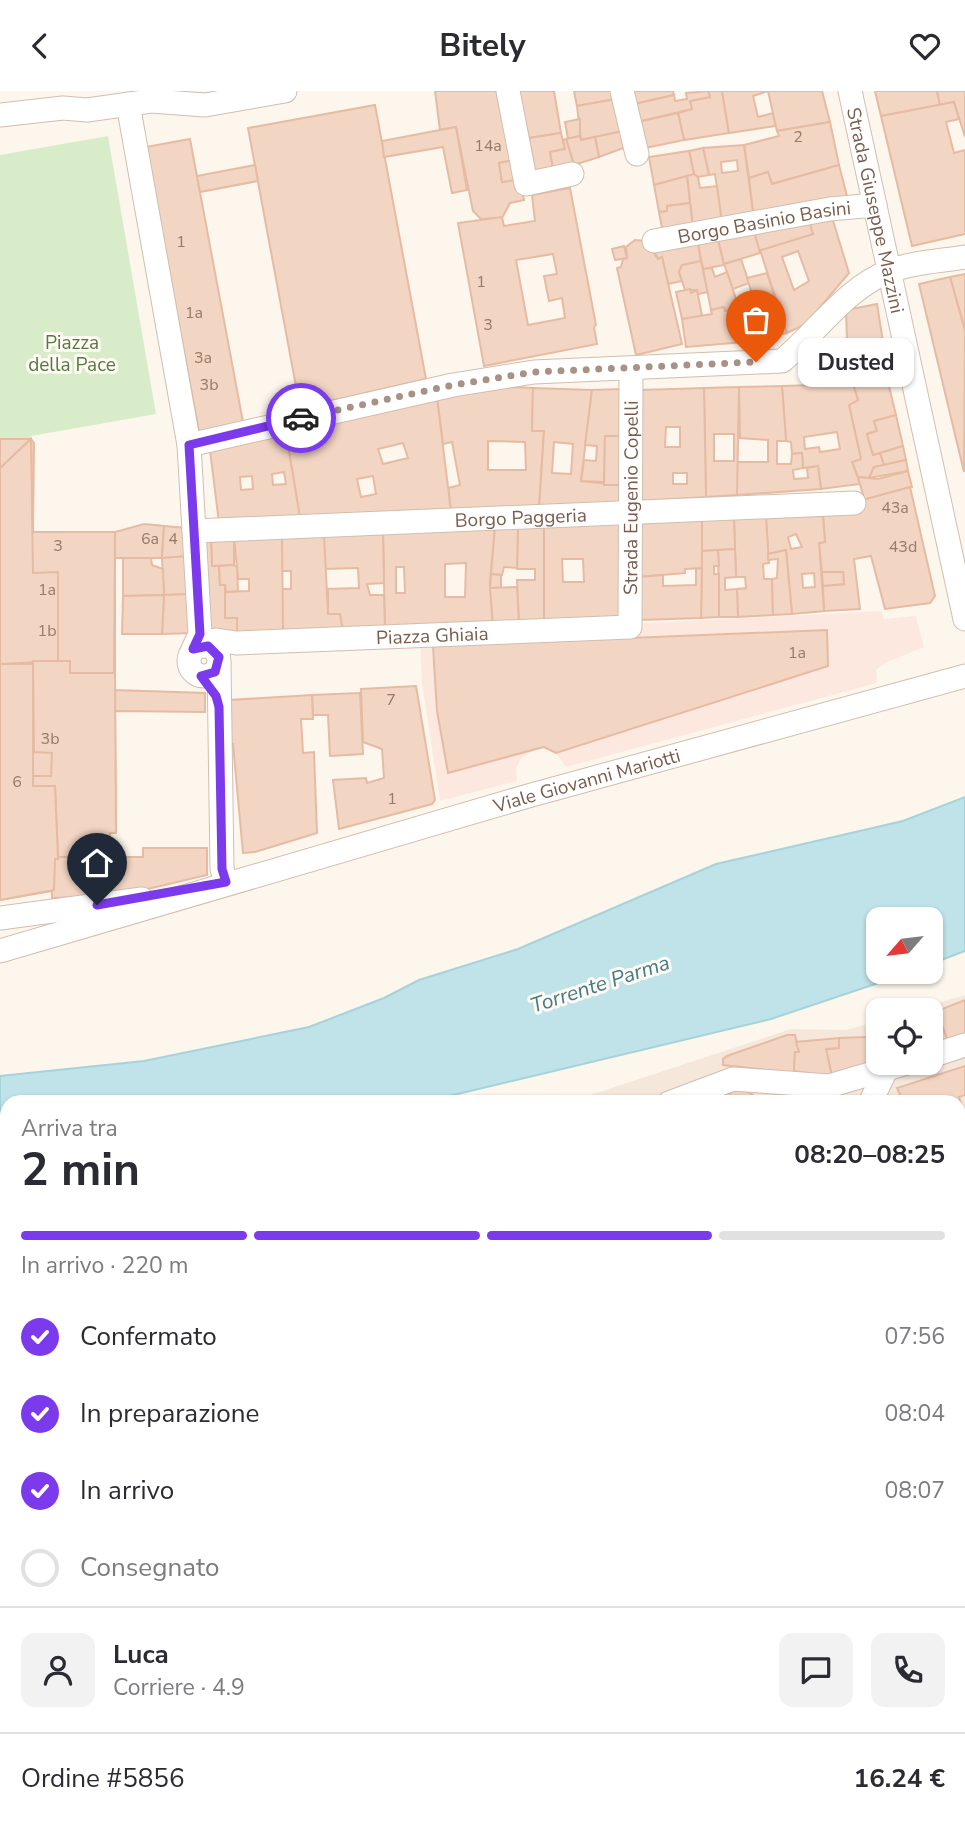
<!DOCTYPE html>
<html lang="it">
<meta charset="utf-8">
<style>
body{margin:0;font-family:"Nunito Sans",sans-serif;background:#f2f2f3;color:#2b2b33;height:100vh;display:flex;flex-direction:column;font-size:26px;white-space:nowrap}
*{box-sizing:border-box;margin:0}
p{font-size:23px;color:#7c7c81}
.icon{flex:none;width:38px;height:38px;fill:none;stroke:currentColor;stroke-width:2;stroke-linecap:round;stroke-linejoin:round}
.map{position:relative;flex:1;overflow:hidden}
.drawer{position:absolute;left:0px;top:1004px;width:966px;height:744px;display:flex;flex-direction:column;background:#fff;border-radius:21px 21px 0 0;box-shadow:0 2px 5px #0004}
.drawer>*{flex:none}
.needle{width:46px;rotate:242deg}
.buttons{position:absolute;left:866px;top:816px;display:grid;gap:14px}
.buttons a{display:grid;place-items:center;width:77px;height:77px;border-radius:14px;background:#fff;box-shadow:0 2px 5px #0004;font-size:35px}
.pin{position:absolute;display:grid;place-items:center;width:60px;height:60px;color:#fff;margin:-72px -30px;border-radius:50% 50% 50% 0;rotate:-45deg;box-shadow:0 0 7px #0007}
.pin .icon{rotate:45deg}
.courier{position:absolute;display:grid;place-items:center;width:70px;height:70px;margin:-35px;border:5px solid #7c3aed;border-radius:50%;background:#fff;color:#222;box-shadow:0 2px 9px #0007}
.bubble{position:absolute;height:49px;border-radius:14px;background:#fff;box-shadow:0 2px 5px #0004;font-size:23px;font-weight:700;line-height:49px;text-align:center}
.headline em{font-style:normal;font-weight:700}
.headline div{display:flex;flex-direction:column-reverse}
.headline{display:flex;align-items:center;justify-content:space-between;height:119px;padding:0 21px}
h1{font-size:46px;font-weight:700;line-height:52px}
.bar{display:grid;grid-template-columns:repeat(4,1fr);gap:10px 7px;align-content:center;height:84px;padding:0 21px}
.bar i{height:9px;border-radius:5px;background:#e1e1e2}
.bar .current{background:#7c3aed}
.bar p{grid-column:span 4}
.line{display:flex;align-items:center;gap:18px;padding:0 21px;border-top:2px solid #e1e1e2}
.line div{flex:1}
.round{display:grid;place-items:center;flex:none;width:74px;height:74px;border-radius:14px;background:#f2f2f3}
ol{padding:0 21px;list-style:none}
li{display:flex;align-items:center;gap:21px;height:77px}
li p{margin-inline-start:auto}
li .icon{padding:7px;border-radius:50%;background:#7c3aed;color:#fff;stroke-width:4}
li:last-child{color:#7c7c81}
li i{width:38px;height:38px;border:4px solid #e1e1e2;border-radius:50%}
header{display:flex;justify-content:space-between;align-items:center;height:91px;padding:0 21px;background:#fff;font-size:32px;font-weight:700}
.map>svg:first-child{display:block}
.residential{fill:#f5e8da}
.commercial{fill:#fde8e0}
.green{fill:#d8ecc9}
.water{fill:#bfe3e8;stroke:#a5d3da;stroke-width:2}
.building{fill:#f3d5c3;stroke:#e6bba3;stroke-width:2;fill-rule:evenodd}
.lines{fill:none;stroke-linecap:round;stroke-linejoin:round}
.street-casing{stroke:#d1beb0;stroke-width:25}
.street{stroke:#fff;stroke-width:23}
.done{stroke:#a89285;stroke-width:7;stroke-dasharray:0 12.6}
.route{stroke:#7c3aed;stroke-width:9}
.labels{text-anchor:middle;stroke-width:6;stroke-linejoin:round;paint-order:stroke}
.number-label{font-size:16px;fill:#987a6a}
.street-label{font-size:19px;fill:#7a5c4d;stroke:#fffaf3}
.park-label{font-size:19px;fill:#537a41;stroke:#fffaf3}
.water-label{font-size:21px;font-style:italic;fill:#437c86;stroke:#fffaf3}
</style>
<header><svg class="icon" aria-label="back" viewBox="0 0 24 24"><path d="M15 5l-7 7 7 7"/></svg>Bitely<svg class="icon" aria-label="heart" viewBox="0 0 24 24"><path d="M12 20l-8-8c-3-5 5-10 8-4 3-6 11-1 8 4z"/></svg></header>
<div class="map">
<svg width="965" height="1748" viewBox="0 0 965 1748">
<rect width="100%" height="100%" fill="#fdf6ec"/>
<!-- residential -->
<polygon class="residential" points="965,904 965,1748 0,1748 0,1187 7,1185 7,1741 959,1741 959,1012 569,1011 791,938 846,939 878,930 878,971 931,971 931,919 915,919"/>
<!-- commercial -->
<polygon class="commercial" points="881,520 884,528 916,525 924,556 885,572 876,579 877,592 566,676 556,662 544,656 536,658 521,667 516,678 517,690 440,710 422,592 420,544"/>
<!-- green -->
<g class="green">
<polygon points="108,45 156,323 31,345 30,348 0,348 0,64"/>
<polygon points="0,1265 7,1268 7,1741 671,1741 674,1748 0,1748"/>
</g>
<!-- water -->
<polygon class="water" points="965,706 965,860 931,873 931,828 878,828 878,880 914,880 771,928 424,1011 7,1012 7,1094 0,1095 0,985 144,970 309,936 384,907 419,889 518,858 716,773 903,730"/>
<!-- building -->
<g class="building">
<path d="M435,0H507L524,88L520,89L524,109L510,112L502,127L481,128L473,120L456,36L440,39ZM518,68L521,88L502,91L499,72Z"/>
<polygon points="518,0 554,0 561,42 529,47"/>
<polygon points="574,0 614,0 616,8 577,15"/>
<polygon points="628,0 673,0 674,4 630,14"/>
<polygon points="708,0 722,0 729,42 684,49 678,22 692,18 690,10 710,6"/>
<polygon points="708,0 710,6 690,10 692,18 633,32 630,14 674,4 675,10 687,8 686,2"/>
<polygon points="722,0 768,0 753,5 758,26 773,22 776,35 729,42"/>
<polygon points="768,0 822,0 830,31 777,40"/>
<polygon points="875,0 937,0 940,14 881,25"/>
<polygon points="937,0 965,0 965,46 954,11 940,14"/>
<polygon points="616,8 623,40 581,49 577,15"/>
<polygon points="954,11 959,28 946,31 954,62 965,59 965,143 912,155 881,25"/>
<polygon points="375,14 426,288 300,317 248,37"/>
<polygon points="678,22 684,49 640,58 633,32"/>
<polygon points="580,28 580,45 568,48 565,31"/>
<polygon points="830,31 839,74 772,93 768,81 749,87 744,54 779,45 777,40"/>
<polygon points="456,36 467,99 452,102 443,56 384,66 382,50"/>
<polygon points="623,40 626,56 599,66 595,46"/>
<polygon points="561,42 565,58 550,61 554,82 536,87 529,47"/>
<polygon points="580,45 581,49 595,46 599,66 574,74 566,48"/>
<polygon points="190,48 243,331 199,341 146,56"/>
<polygon points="566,48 574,74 554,82 550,61 565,58 563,49"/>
<path d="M744,54L754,128L722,132L715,83L709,84L703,57ZM737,69L738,80L722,82L721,71Z"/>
<polygon points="703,57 709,84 698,86 694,83 689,60"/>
<polygon points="689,60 694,83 654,94 649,66"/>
<polygon points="518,68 521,88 502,91 499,72"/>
<polygon points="255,74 258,90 200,101 197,85"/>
<polygon points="839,74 849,113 754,128 749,87 768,81 772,93"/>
<polygon points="694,83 698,86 700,97 717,95 722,132 693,137 687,85"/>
<polygon points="687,85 690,112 667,115 667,120 659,121 654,94"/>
<path d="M570,97L596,234L594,236L597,253L484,275L458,132L502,126L504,135L535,130L532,104ZM553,163L557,183L544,185L549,210L562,207L565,227L528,234L516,169Z"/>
<polygon points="690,112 693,137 663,142 659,121 667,120 667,115"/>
<path d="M830,120L849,182L806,233L787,242L760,159L813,143L807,125ZM798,160L809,190L794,199L782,166Z"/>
<polygon points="807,125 813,143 758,160 753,137"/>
<polygon points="753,137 760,162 724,173 717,145"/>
<polygon points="717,145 724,174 703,178 697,148"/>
<polygon points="697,148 701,170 682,174 679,181 682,190 668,193 662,166 658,168 654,160"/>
<polygon points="635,149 645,150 658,168 662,166 682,253 636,264 617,177 621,176 623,168 627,167 626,156"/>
<polygon points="624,155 627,167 615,169 612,158"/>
<polygon points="741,168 749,192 733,198 724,173"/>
<polygon points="701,170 708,201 698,203 697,199 685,199 679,181 682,174"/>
<polygon points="712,177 715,186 727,181 739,217 725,220 724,216 711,219 703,178"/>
<polygon points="767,182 775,207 755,212 747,187"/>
<polygon points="965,183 965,239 950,186"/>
<polygon points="950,186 965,240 964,381 919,193"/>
<polygon points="690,198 691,202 697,199 702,225 682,228 676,201"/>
<polygon points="775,207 787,242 744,251 739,217"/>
<polygon points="877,213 887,276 848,282 846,219"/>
<polygon points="724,216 725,220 739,217 744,251 686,256 682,228 712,223 711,219"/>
<polygon points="888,291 896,324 874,330 877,340 867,343 873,364 880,362 884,374 874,376 869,387 858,386 852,371 861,368 849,314 858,309 853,293"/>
<path d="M853,293L858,309L849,314L861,368L852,371L860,393L821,398L818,375L803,377L802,362L792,363L791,351L786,350L782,295ZM837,341L840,358L820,361L819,356L805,358L804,346Z"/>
<polygon points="782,295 786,350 777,350 777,373 791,373 792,363 802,362 803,377 793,379 794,388 808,387 807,377 818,375 821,398 737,404 736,371 768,371 768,349 740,347 739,296"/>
<path d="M511,296L533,297L532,340H544L539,417L451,420L448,397L460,394L452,351L443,353L437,307ZM488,350L525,351L526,379H488Z"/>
<path d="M739,296L737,404L706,406L704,297ZM714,343H734V370H714Z"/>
<path d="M533,297L592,299L581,390L621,394V415L539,417L544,340H532ZM554,351L573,353L571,383L552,382Z"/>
<path d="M704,297L706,406L641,410L640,299ZM666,336H680V356H665ZM673,382H687V393H673Z"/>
<polygon points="623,298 621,345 605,345 604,391 581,390 584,369 596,370 597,355 585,354 592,299"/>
<path d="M437,307L451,420L300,428L285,336ZM403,352L408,367L383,373L378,358ZM373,385L376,403L361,406L357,388Z"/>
<polygon points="896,324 903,355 873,364 867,343 877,340 874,330"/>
<path d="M285,337L300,426L219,432L210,359ZM284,381L286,393L273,394L272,383ZM252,385L253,398L241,399L240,386Z"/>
<polygon points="605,345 621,345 621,394 604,394"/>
<polygon points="0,348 31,348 34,352 33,441 115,441 115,599 205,602 205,621 115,620 116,742 110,742 110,766 143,766 143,757 207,757 207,784 118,805 52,807 52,800 0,809 0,779 25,779 24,735 0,735"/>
<polygon points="31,348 33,441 115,441 114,583 70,582 70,570 0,573 0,377"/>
<polygon points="31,348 33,482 58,481 58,570 0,573 0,377"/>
<polygon points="903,355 906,369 884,374 880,362"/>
<polygon points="906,369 908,380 869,387 874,376"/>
<polygon points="908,380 912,396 859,410 859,405 863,404 858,386 878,388"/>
<polygon points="910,396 935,505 930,512 885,518 871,465 854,468 860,518 824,520 823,495 844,493 843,481 822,481 819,452 825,451 823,425 859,421 859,410"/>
<path d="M823,425L825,451L819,452L824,520L792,523L786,459L768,463L766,426ZM796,443L802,456L791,458L788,446ZM814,482L815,496L803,497L802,483Z"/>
<polygon points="766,426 769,472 763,473 764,488 772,488 773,524 738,526 737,498 746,497 745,486 736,486 734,428"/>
<polygon points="702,428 702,477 685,478 685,482 637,486 638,433"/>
<polygon points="702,428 734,428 735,458 702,460"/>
<path d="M622,432L623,527L544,531V436ZM562,468H583L584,491H563Z"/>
<polygon points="144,433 164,435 162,467 115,467 115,441"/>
<polygon points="164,435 187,437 189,465 162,467"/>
<polygon points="544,436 544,531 519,533 517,489 535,489 535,478 517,478 518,437"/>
<path d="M495,437L490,491L493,534L385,539L383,441ZM466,472L465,506H445V473ZM396,476H404L405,502H396Z"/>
<polygon points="495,437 518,437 517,477 504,476 502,484 491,483"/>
<polygon points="383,441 384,492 367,493 370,504 384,504 385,539 343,541 340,523 328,523 328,500 324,498 359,497 358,477 324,478 324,444"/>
<polygon points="324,444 328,523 340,523 343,541 283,544 282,498 291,498 291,480 282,480 282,445"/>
<polygon points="282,445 283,542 237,542 237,527 225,527 224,501 249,500 249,488 238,488 234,446"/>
<polygon points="234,446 234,474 212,475 211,447"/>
<polygon points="201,447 211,447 212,475 219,475 220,494 225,494 225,527 237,527 237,542 207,542"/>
<polygon points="735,458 736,486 725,487 725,499 737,498 738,526 719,526 718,459"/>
<polygon points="718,459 719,475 714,475 714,483 719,483 719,526 701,527 702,460"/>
<polygon points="786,459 792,523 773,524 772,488 777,487 778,468 768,469 768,463"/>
<polygon points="189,465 191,503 164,504 162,467"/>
<polygon points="123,467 151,467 152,474 163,478 164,504 123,505"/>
<polygon points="234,474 237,476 238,500 226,501 225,494 220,494 219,475"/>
<polygon points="702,477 701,527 639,529 637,486 663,484 663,495 696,494 696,478"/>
<polygon points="822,481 843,481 844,493 823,495"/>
<polygon points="491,483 501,484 501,497 490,497"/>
<polygon points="517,496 519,533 493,534 490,497"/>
<polygon points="191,503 193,542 162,543 164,504"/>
<polygon points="164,504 162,543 122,543 123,505"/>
<polygon points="827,539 828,575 556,662 544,656 536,658 448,682 437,620 433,555"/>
<polygon points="33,570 70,570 70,582 115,582 116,742 110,742 110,766 58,766 55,695 33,695 33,685 51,685 52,662 34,661"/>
<polygon points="0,573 33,573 33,695 55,695 58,768 55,768 54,799 0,809"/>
<polygon points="416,595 435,709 432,713 339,738 333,689 366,687 367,692 384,687 382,658 363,651 361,598"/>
<polygon points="360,602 363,663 330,665 328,624 313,624 312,604"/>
<polygon points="312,604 313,628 301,628 303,662 314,661 317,742 255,761 243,762 233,653 230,653 229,609"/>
<polygon points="965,909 965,946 948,951 937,920"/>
<polygon points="937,921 949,953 931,958 931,924"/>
<polygon points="878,943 878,971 876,975 867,946"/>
<polygon points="787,944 795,944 799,961 795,961 794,982 723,974 723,968 727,965"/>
<polygon points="867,946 875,974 832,986 826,958 839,957 839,947"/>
<polygon points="839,947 839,957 826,958 832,986 794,980 795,961 799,961 796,951"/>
<polygon points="965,975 965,1004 959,1006 965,1025 965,1058 959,1060 959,1012 904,1012 897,997"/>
<polygon points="739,996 767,1012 725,1012 731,1001"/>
<polygon points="965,1367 965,1389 961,1390 959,1369"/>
<polygon points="959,1466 965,1481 965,1515 959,1518"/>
<polygon points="965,1515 965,1625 959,1626 959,1518"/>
<polygon points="965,1625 965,1660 959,1662 959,1626"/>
<polygon points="965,1736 965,1748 930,1746 959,1741 959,1737"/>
<polygon points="357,1741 443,1741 447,1748 361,1748"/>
<polygon points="559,1741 578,1741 581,1748 562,1748"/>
<polygon points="676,1741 710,1741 693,1748 678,1748"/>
<polygon points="713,1741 747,1741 732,1748 716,1748"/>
<polygon points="747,1741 761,1741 764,1747 732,1748"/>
<polygon points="800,1741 837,1741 838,1744 830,1748 790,1748"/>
<polygon points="842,1741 876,1741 862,1748 840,1748 838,1743"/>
<polygon points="876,1741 886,1741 890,1748 862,1748"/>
</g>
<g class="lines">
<!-- street casing -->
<g class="street-casing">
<g id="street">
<polyline points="508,0 526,93 572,83"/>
<polyline points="622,0 637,63"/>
<path id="s1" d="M850,0L965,528"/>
<polyline points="128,13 189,354 200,543 193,558"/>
<polyline points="0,24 63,17 87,19 151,10 205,14 285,0"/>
<path id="s2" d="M654,150L830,118L875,114"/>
<path d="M189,354L453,294L534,281L782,270C817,241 847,196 890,180C912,171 941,170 965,166"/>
<path id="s3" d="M194,440L854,412"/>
<circle cx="204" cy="570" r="15"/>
<path id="s4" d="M203,555L216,549L236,552L630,536L631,278"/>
<polyline points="219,572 222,778 226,791"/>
<polyline points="0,827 142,808"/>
<path id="s5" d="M0,860L528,705L965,585"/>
<polyline points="931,965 965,954"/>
<polyline points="669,1012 733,988 829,995 910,971"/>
<polyline points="870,1012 886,979"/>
<polyline points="0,1238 7,1240"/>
<polyline points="959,1436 965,1450"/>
<polyline points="774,1741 777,1748"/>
<polyline points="903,1741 907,1748"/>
</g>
</g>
<!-- street -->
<use href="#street" class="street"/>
</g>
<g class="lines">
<!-- done -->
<polyline class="done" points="301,327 453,294 534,281 756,271"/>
<!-- route -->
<polyline class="route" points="97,814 226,791 222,778 219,616 216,605 201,585 215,581 219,566 208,555 193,558 200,543 189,354 301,327"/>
</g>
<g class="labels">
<!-- number labels -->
<g class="number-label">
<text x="798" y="51">2</text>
<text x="488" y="60">14a</text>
<text x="181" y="156">1</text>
<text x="481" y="196">1</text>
<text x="194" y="227">1a</text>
<text x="488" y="239">3</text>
<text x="203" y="272">3a</text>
<text x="209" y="299">3b</text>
<text x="895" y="422">43a</text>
<text x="150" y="453">6a</text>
<text x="173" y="453">4</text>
<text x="58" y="460">3</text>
<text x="903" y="461">43d</text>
<text x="47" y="504">1a</text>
<text x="47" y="545">1b</text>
<text x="797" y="567">1a</text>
<text x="391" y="614">7</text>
<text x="50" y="653">3b</text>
<text x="17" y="696">6</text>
<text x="392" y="713">1</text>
</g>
<!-- street labels -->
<g class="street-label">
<text dy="7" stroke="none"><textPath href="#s1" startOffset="122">Strada Giuseppe Mazzini</textPath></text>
<text dy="7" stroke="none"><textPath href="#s2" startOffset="112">Borgo Basinio Basini</textPath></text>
<text dy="7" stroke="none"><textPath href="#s4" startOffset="558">Strada Eugenio Copelli</textPath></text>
<text dy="7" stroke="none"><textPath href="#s3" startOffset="327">Borgo Paggeria</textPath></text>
<text dy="7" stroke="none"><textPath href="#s4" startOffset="231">Piazza Ghiaia</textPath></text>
<text dy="7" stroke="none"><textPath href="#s5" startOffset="611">Viale Giovanni Mariotti</textPath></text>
</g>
<!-- park labels -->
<g class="park-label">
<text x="72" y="258">Piazza<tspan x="72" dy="22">della Pace</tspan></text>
</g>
<!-- water labels -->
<g class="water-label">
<text transform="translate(600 893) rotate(-18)" y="7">Torrente Parma</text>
</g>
</g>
</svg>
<div class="buttons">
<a><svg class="needle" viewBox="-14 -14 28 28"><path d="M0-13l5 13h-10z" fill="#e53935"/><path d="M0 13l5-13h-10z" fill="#7c7c81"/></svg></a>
<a><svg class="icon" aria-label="locate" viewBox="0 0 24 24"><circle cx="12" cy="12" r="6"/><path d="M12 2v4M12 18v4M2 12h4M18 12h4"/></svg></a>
</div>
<div class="pin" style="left:756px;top:271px;background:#ea580c"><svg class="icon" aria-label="bag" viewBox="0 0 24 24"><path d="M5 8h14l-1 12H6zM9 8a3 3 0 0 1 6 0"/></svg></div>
<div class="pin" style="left:97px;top:814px;background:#1f2937"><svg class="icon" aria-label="home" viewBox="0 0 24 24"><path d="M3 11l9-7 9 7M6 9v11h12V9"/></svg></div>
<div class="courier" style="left:301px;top:327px"><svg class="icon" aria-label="car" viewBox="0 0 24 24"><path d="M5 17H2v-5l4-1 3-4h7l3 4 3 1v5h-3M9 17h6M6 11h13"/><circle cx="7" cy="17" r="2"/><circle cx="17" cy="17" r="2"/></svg></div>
<div class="bubble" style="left:798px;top:247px;width:116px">Dusted</div>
<section class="drawer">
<div class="headline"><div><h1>2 min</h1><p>Arriva tra</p></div><em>08:20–08:25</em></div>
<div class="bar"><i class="current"></i><i class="current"></i><i class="current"></i><i></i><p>In arrivo · 220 m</p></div>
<ol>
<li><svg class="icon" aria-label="check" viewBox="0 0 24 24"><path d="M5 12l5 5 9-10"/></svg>Confermato<p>07:56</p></li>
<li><svg class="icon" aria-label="check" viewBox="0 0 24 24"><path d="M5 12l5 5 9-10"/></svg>In preparazione<p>08:04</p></li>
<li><svg class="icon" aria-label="check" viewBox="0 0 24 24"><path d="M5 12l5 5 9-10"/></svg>In arrivo<p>08:07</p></li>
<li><i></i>Consegnato</li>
</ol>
<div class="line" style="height:126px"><a class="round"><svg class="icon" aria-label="person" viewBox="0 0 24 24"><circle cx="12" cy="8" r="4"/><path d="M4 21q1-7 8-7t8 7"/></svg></a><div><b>Luca</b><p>Corriere · 4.9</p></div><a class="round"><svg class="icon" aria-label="chat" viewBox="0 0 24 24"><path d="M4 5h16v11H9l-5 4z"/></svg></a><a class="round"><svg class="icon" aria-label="phone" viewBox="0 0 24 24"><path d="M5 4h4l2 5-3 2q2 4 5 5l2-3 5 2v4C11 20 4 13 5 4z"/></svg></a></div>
<div class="line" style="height:91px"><div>Ordine #5856</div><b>16.24 €</b></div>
</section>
</div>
